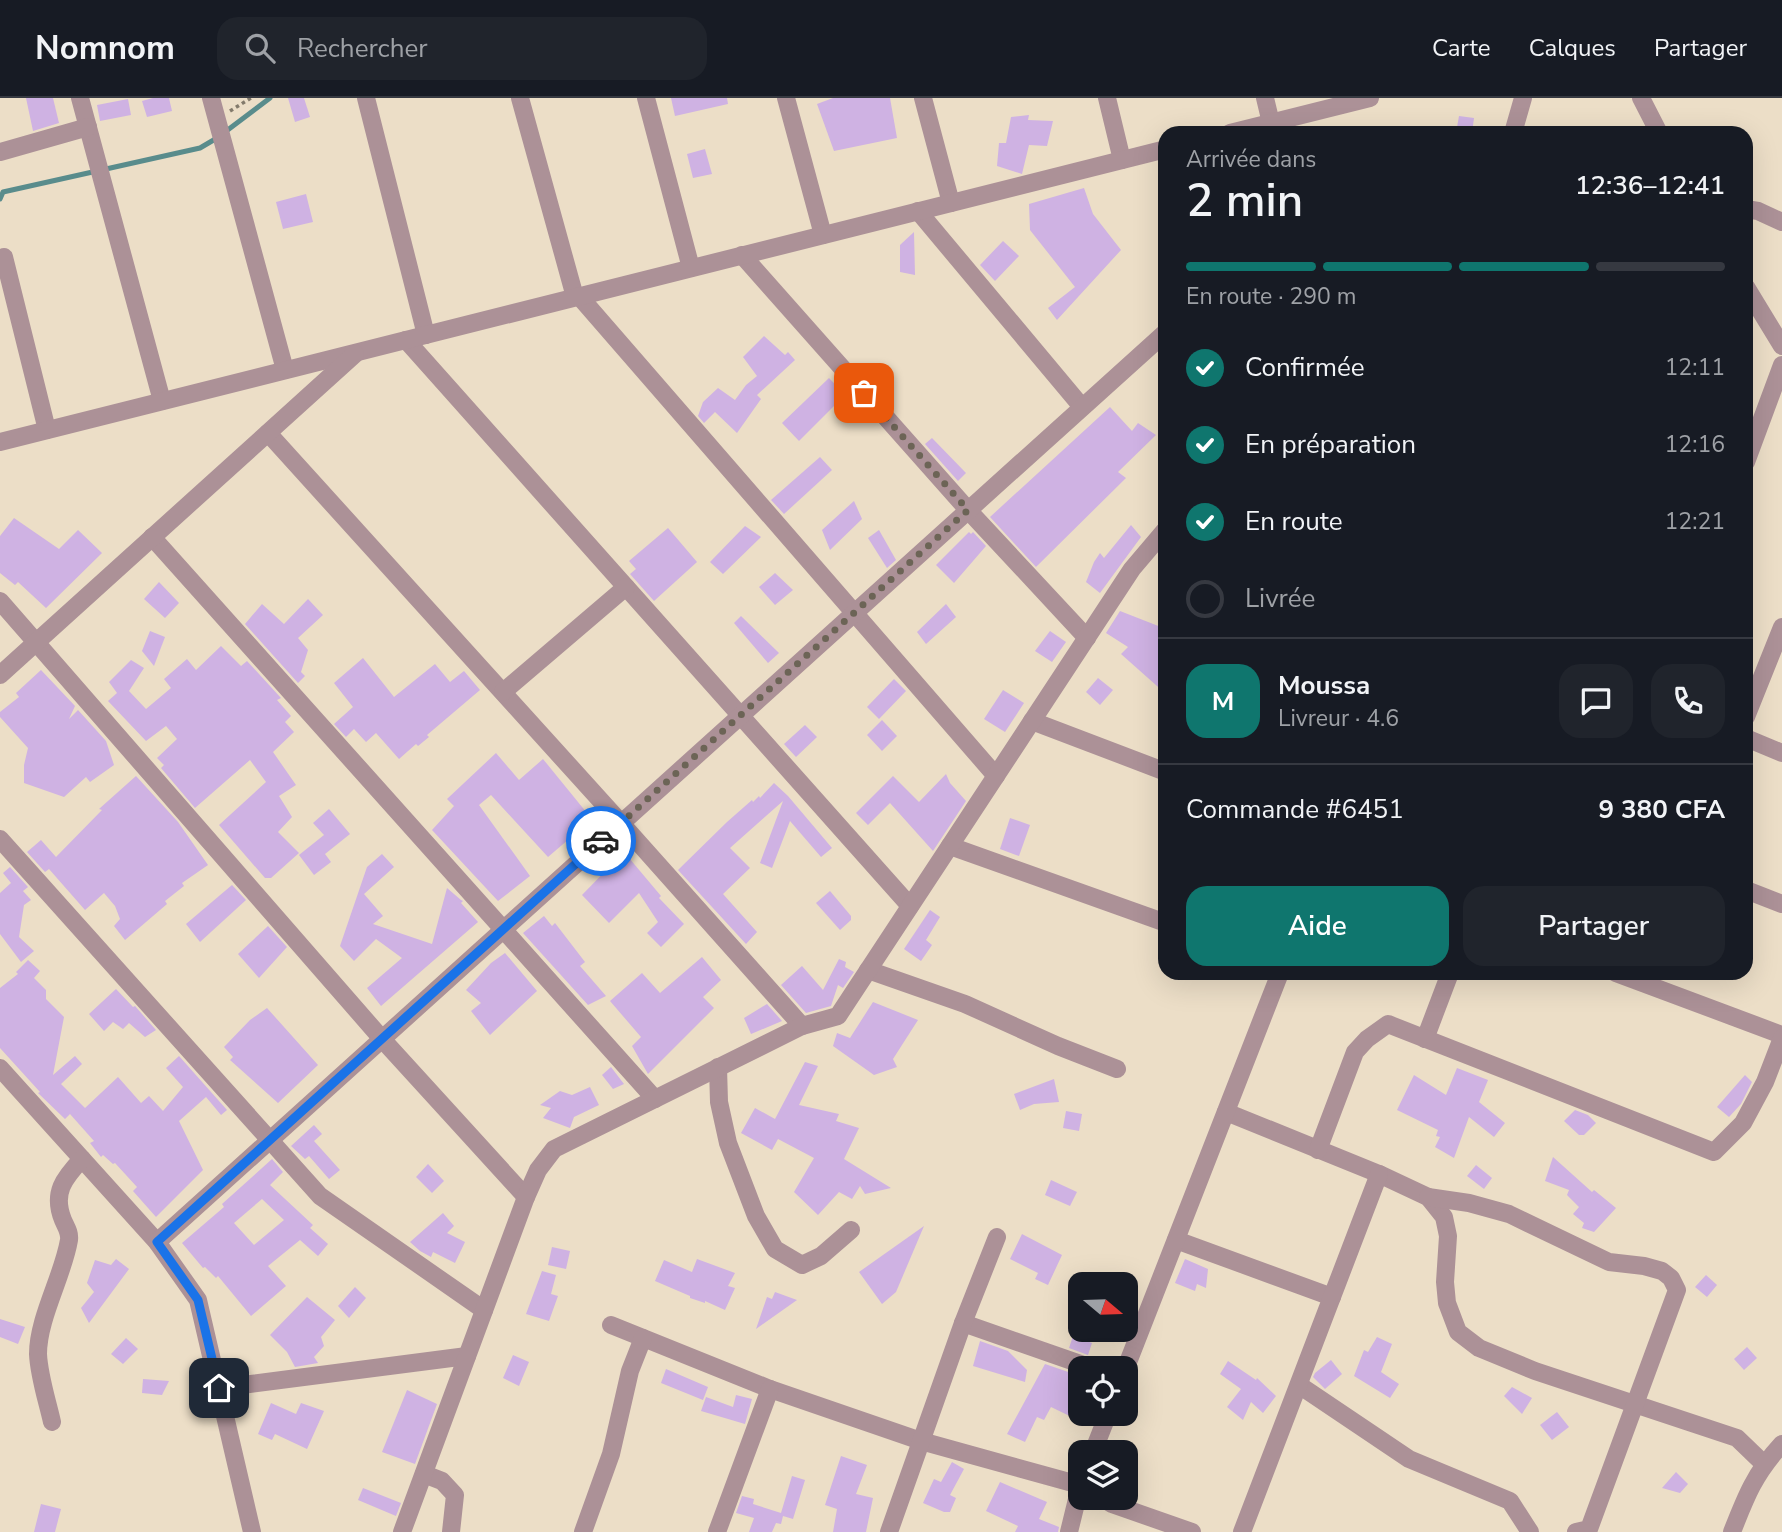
<!DOCTYPE html>
<html lang="fr">
<meta charset="utf-8">
<style>
body{margin:0;font-family:"Nunito Sans",sans-serif;background:#20242c;color:#f1f3f6;height:100vh;display:flex;flex-direction:column;font-size:26px;white-space:nowrap}
*{box-sizing:border-box;margin:0}
p{font-size:23px;color:#9ea1a6}
.icon{flex:none;width:38px;height:38px;fill:none;stroke:currentColor;stroke-width:2;stroke-linecap:round;stroke-linejoin:round}
.map{position:relative;flex:1;overflow:hidden}
.drawer{position:absolute;left:1158px;top:28px;width:595px;height:854px;display:flex;flex-direction:column;background:#171b24;border-radius:21px;box-shadow:0 7px 28px #0002}
.drawer>*{flex:none}
.needle{width:46px;rotate:109deg}
.buttons{position:absolute;left:1068px;top:1174px;display:grid;gap:14px}
.buttons a{display:grid;place-items:center;width:70px;height:70px;border-radius:14px;background:#171b24;box-shadow:0 7px 28px #0002;font-size:35px}
.pin{position:absolute;display:grid;place-items:center;width:60px;height:60px;color:#fff;margin:-30px;border-radius:14px;box-shadow:0 4px 10px #0006}
.courier{position:absolute;display:grid;place-items:center;width:70px;height:70px;margin:-35px;border:5px solid #1a73e8;border-radius:50%;background:#fff;color:#222;box-shadow:0 2px 9px #0007}
.summary em{font-style:normal;font-weight:600}
.summary div{display:flex;flex-direction:column-reverse}
.summary{display:flex;align-items:center;justify-content:space-between;height:119px;padding:0 28px}
h1{font-size:46px;font-weight:600;line-height:52px}
.bar{display:grid;grid-template-columns:repeat(4,1fr);gap:10px 7px;align-content:center;height:84px;padding:0 28px}
.bar i{height:9px;border-radius:5px;background:#363941}
.bar .on{background:#0f766e}
.bar p{grid-column:span 4}
.line{display:flex;align-items:center;gap:18px;padding:0 28px;border-top:2px solid #363941}
.line div{flex:1}
.round{display:grid;place-items:center;flex:none;width:74px;height:74px;border-radius:21px;background:#20242c}
ol{padding:0 28px;list-style:none}
li{display:flex;align-items:center;gap:21px;height:77px}
li p{margin-inline-start:auto}
li .icon{padding:7px;border-radius:50%;background:#0f766e;color:#fff;stroke-width:4}
li:last-child{color:#9ea1a6}
li i{width:38px;height:38px;border:4px solid #363941;border-radius:50%}
.button{display:flex;gap:14px;margin-top:auto;padding:14px 28px}
.button a{flex:1;height:80px;border-radius:21px;background:#0f766e;color:#fff;font-size:28px;font-weight:600;line-height:80px;text-align:center}
.button a+a{background:#20242c;color:#f1f3f6}
header{display:flex;align-items:center;gap:42px;box-sizing:border-box;height:98px;padding:0 35px;background:#171b24;border-bottom:2px solid #363941}
header strong{font-size:33px}
nav{display:flex;gap:38px;margin-inline-start:auto;font-size:24px}
.search{width:490px;height:63px;background:#20242c;display:flex;align-items:center;gap:18px;box-sizing:border-box;padding:0 24px;border-radius:21px;color:#9ea1a6;font-size:26px}
.map>svg:first-child{display:block}
.lines{fill:none;stroke-linecap:round;stroke-linejoin:round}
.stream{stroke:#598c8c;stroke-width:5}
.building{fill:#cfb2e3;fill-rule:evenodd}
.path{stroke:#837a6b;stroke-width:3.5;stroke-dasharray:3.5 3.5;stroke-linecap:butt}
.minor{stroke:#ac9197;stroke-width:18}
.done{stroke:#6c6456;stroke-width:7;stroke-dasharray:0 12.6}
.route{stroke:#1a73e8;stroke-width:9}
</style>
<header>
<strong>Nomnom</strong>
<div class="search"><svg class="icon" aria-label="search" viewBox="0 0 24 24"><circle cx="10" cy="10" r="6"/><path d="M15 15l6 6"/></svg>Rechercher</div>
<nav><a>Carte</a><a>Calques</a><a>Partager</a></nav>
</header>
<div class="map">
<svg width="1782" height="1434" viewBox="0 0 1782 1434">
<rect width="100%" height="100%" fill="#ecdec7"/>
<g class="lines">
<!-- stream -->
<g class="stream">
<polyline points="225,34 270,0"/>
<polyline points="0,101 3,94 200,50 217,40"/>
</g>
</g>
<!-- building -->
<g class="building">
<polygon points="26,0 53,0 59,25 33,33"/>
<polygon points="153,0 169,0 172,13 147,19 142,3"/>
<polygon points="288,0 304,0 310,19 295,24"/>
<polygon points="671,0 727,0 728,6 675,18"/>
<polygon points="833,0 890,0 897,40 834,53 817,6"/>
<polygon points="128,1 131,17 100,23 97,7"/>
<polygon points="1029,17 1028,22 1053,23 1047,48 1029,47 1022,76 997,68 999,45 1006,45 1011,19"/>
<polygon points="1459,18 1474,20 1472,35 1456,35"/>
<polygon points="705,51 712,76 693,80 687,56"/>
<polygon points="1084,90 1093,116 1121,152 1057,222 1048,210 1075,189 1030,132 1029,106"/>
<polygon points="306,96 313,124 283,131 276,104"/>
<polygon points="914,134 915,177 900,174 900,147"/>
<polygon points="1003,143 1019,158 995,183 980,167"/>
<polygon points="764,238 785,257 788,254 795,262 757,297 761,301 737,335 715,314 704,325 698,318 703,304 718,290 735,302 746,287 757,278 743,259"/>
<polygon points="829,280 845,297 799,343 782,325"/>
<polygon points="1110,309 1132,333 1138,325 1156,337 1118,374 1126,380 1036,469 990,419"/>
<polygon points="932,340 966,375 958,383 925,346"/>
<polygon points="820,359 832,372 784,416 771,402"/>
<polygon points="854,403 862,421 830,452 822,432"/>
<polygon points="14,420 59,451 78,432 102,455 46,510 18,484 15,487 0,475 0,438"/>
<polygon points="1131,427 1141,439 1100,495 1086,484 1094,464 1100,455 1104,460"/>
<polygon points="745,428 761,439 723,476 710,464"/>
<polygon points="668,430 697,464 654,503 630,476 636,471 629,463"/>
<polygon points="879,432 896,462 887,470 868,440"/>
<polygon points="969,434 971,436 973,434 986,448 954,485 936,467"/>
<polygon points="775,475 793,492 775,507 759,489"/>
<polygon points="159,484 179,505 165,520 144,501"/>
<polygon points="308,501 323,517 298,540 308,552 301,574 305,578 298,585 245,526 262,506 284,526"/>
<polygon points="946,506 956,519 926,546 917,534"/>
<polygon points="1120,513 1166,531 1166,596 1121,556 1128,549 1106,535"/>
<polygon points="741,518 779,555 768,565 734,525"/>
<polygon points="150,533 165,539 154,568 142,553"/>
<polygon points="1050,533 1066,544 1052,564 1035,553"/>
<polygon points="221,548 241,568 247,563 281,600 277,602 291,618 285,624 294,634 273,654 296,687 279,698 292,719 278,734 299,755 271,780 265,780 219,727 266,684 250,662 195,710 161,670 164,667 157,660 177,641 166,628 146,643 108,603 117,595 109,584 131,562 144,570 129,593 146,611 171,590 164,581 187,561 196,572"/>
<polygon points="363,560 394,599 435,566 450,584 464,573 480,592 427,637 429,639 418,648 416,646 399,661 376,635 366,644 354,631 346,639 334,626 353,609 334,585"/>
<polygon points="41,572 75,608 69,621 78,612 106,643 114,667 90,684 86,679 64,699 24,685 24,667 28,650 0,619 0,614 19,599 16,595"/>
<polygon points="1098,580 1113,592 1100,607 1086,594"/>
<polygon points="894,581 906,593 879,621 867,609"/>
<polygon points="1003,592 1024,605 1005,634 984,621"/>
<polygon points="882,622 897,638 882,653 867,637"/>
<polygon points="805,627 817,639 796,659 784,646"/>
<polygon points="496,655 519,682 543,661 591,720 567,739 569,741 548,759 491,697 479,707 530,778 498,803 432,732 454,708 447,701"/>
<polygon points="946,676 950,685 966,703 933,753 890,705 868,727 856,715 893,678 919,704"/>
<polygon points="136,678 178,724 208,767 182,785 184,788 165,803 167,806 125,842 114,828 120,821 115,808 104,795 85,812 49,771 45,774 27,754 41,742 56,759 102,712 99,711"/>
<polygon points="774,685 788,698 832,750 821,759 790,723 772,770 760,765 783,703 730,750 750,770 723,796 757,834 746,846 678,772 727,724 752,702 753,704 759,698 760,700"/>
<polygon points="329,711 350,736 325,756 331,764 314,777 299,757 324,737 313,725"/>
<polygon points="1010,720 1030,727 1019,758 1000,751"/>
<polygon points="624,754 661,798 659,800 684,826 661,849 647,835 658,824 639,795 609,825 582,797"/>
<polygon points="382,756 394,769 364,796 383,818 373,826 432,846 447,790 461,802 463,803 461,805 478,824 381,908 367,890 402,860 376,841 354,863 340,848 367,769"/>
<polygon points="10,769 28,789 23,793 31,802 24,807 19,839 34,853 21,864 0,836 0,795 11,785 3,775"/>
<polygon points="232,787 246,802 200,844 186,826"/>
<polygon points="830,793 851,818 851,822 840,832 816,805"/>
<polygon points="930,812 940,819 926,842 932,847 921,863 904,851"/>
<polygon points="544,818 552,828 555,825 585,864 580,868 606,898 588,907 523,835"/>
<polygon points="268,828 287,849 259,880 238,856"/>
<polygon points="505,855 537,893 490,937 471,913 481,905 466,892 491,865"/>
<polygon points="702,859 721,882 703,899 714,910 648,976 632,948 641,939 610,903 642,875 660,895"/>
<polygon points="839,861 846,864 845,869 854,874 843,890 838,887 831,908 806,915 781,887 802,868 823,892"/>
<polygon points="28,862 40,873 34,880 46,892 46,901 64,919 53,977 75,958 82,966 61,986 85,1010 118,979 141,1005 149,998 163,1013 183,989 166,970 179,958 227,1012 221,1017 206,999 179,1023 203,1072 156,1119 133,1093 137,1089 115,1065 113,1066 103,1057 101,1059 90,1045 94,1043 70,1016 65,1021 38,995 40,994 0,950 0,890 18,876 16,874"/>
<polygon points="116,891 133,909 135,908 156,932 145,939 129,925 123,931 113,924 104,933 89,916"/>
<polygon points="873,904 918,922 893,961 897,969 874,977 833,948 837,935 850,940"/>
<polygon points="767,906 782,923 751,936 744,920"/>
<polygon points="267,910 318,967 278,1005 230,962 233,959 224,949 250,922"/>
<polygon points="805,964 818,968 799,1007 839,1016 836,1023 859,1030 844,1061 891,1090 865,1096 860,1088 852,1101 839,1094 818,1117 794,1094 814,1060 778,1041 772,1052 741,1035 755,1010 775,1021"/>
<polygon points="611,969 624,986 613,991 602,977"/>
<polygon points="1457,970 1488,982 1479,1004 1505,1025 1494,1039 1469,1019 1454,1060 1435,1049 1440,1039 1436,1038 1438,1032 1397,1012 1414,977 1446,997"/>
<polygon points="1745,977 1752,984 1741,1006 1729,1019 1717,1009"/>
<polygon points="1054,981 1059,1004 1034,1006 1020,1012 1014,996"/>
<polygon points="590,989 599,1007 574,1019 570,1030 543,1020 551,1010 540,1007 560,993 572,997"/>
<polygon points="1575,1012 1588,1017 1596,1025 1584,1037 1579,1037 1564,1023"/>
<polygon points="1066,1013 1082,1016 1079,1033 1063,1030"/>
<polygon points="314,1027 322,1036 314,1043 340,1072 329,1081 309,1058 305,1061 291,1048"/>
<polygon points="1553,1059 1592,1094 1594,1092 1616,1110 1594,1134 1582,1130 1584,1125 1573,1116 1579,1109 1567,1097 1569,1092 1545,1083"/>
<path d="M272,1061L283,1074L270,1087L313,1127L310,1130L328,1146L318,1158L300,1142L268,1168L286,1188L251,1218L218,1178L216,1180L205,1169L203,1170L182,1145L224,1109L222,1106ZM262,1101L284,1122L254,1147L234,1125Z"/>
<polygon points="428,1066 444,1083 432,1095 416,1079"/>
<polygon points="1476,1067 1492,1080 1484,1091 1467,1078"/>
<polygon points="1051,1082 1077,1094 1070,1108 1045,1097"/>
<polygon points="443,1115 454,1128 447,1135 465,1144 455,1165 433,1154 431,1159 420,1153 410,1144"/>
<polygon points="924,1128 896,1194 882,1206 859,1174"/>
<polygon points="1022,1136 1062,1157 1048,1187 1035,1181 1038,1175 1010,1161"/>
<polygon points="552,1149 570,1153 566,1171 548,1167"/>
<polygon points="116,1161 129,1171 89,1225 81,1210 94,1194 87,1185 95,1162 111,1167"/>
<polygon points="697,1161 735,1175 728,1188 735,1190 725,1212 705,1203 705,1205 690,1200 690,1198 655,1183 664,1162 692,1174"/>
<polygon points="1185,1161 1208,1171 1206,1190 1197,1186 1195,1193 1175,1185"/>
<polygon points="542,1173 556,1177 551,1196 558,1198 549,1223 526,1216"/>
<polygon points="1706,1177 1717,1187 1707,1199 1695,1189"/>
<polygon points="355,1189 366,1200 349,1220 338,1208"/>
<polygon points="775,1194 797,1202 756,1231 767,1199 772,1201"/>
<polygon points="307,1199 335,1222 321,1239 324,1248 314,1259 318,1265 295,1269 287,1254 270,1237"/>
<polygon points="0,1221 25,1229 18,1246 0,1239"/>
<polygon points="1073,1238 1092,1245 1088,1257 1069,1250"/>
<polygon points="1377,1239 1392,1246 1381,1274 1399,1286 1390,1300 1354,1278 1364,1252 1368,1254"/>
<polygon points="126,1240 138,1251 123,1266 111,1256"/>
<polygon points="980,1243 1008,1253 1027,1272 1025,1284 973,1268"/>
<polygon points="1747,1249 1757,1260 1744,1272 1734,1261"/>
<polygon points="513,1257 529,1264 519,1288 503,1280"/>
<polygon points="1331,1262 1342,1276 1325,1291 1313,1279 1315,1275"/>
<polygon points="1228,1263 1256,1282 1257,1280 1276,1298 1263,1315 1251,1304 1243,1322 1227,1309 1241,1291 1220,1276"/>
<polygon points="1045,1266 1080,1278 1080,1323 1051,1309 1044,1322 1037,1319 1025,1344 1007,1336"/>
<polygon points="666,1271 708,1289 703,1302 661,1285"/>
<polygon points="143,1281 169,1283 162,1297 142,1295"/>
<polygon points="1512,1289 1532,1300 1522,1316 1504,1298"/>
<polygon points="407,1292 437,1306 415,1366 382,1354"/>
<polygon points="736,1297 752,1301 745,1326 701,1313 706,1299 733,1309"/>
<polygon points="271,1305 296,1316 301,1305 324,1313 307,1351 275,1336 272,1342 258,1336"/>
<polygon points="1557,1314 1569,1329 1552,1342 1540,1327"/>
<polygon points="841,1358 867,1367 856,1396 873,1400 866,1434 833,1434 837,1411 825,1407"/>
<polygon points="952,1364 964,1371 950,1397 956,1400 950,1414 944,1414 923,1405 934,1381 941,1384"/>
<polygon points="1676,1374 1688,1386 1680,1395 1662,1390"/>
<polygon points="792,1378 805,1382 793,1421 783,1418 781,1426 776,1425 772,1434 749,1434 754,1420 736,1415 742,1398 754,1401 753,1406 781,1415"/>
<polygon points="1000,1384 1047,1404 1039,1421 1059,1429 1058,1434 1015,1434 1018,1428 986,1413"/>
<polygon points="363,1390 401,1405 396,1418 358,1402"/>
<polygon points="41,1406 61,1411 55,1434 34,1434"/>
</g>
<g class="lines">
<!-- path -->
<polyline class="path" points="230,13 251,0"/>
<!-- minor -->
<g class="minor">
<polyline points="80,0 162,303"/>
<polyline points="211,0 285,272"/>
<polyline points="366,0 426,237"/>
<polyline points="520,0 575,199"/>
<polyline points="646,0 691,170"/>
<polyline points="786,0 823,137"/>
<polyline points="923,0 951,105"/>
<polyline points="1107,0 1122,62"/>
<polyline points="1265,0 1271,25"/>
<polyline points="1641,0 1659,35"/>
<polyline points="1230,35 1370,0"/>
<polyline points="1513,35 1523,0"/>
<polyline points="0,54 88,29"/>
<polyline points="1746,111 1758,113 1782,124"/>
<polyline points="918,113 1082,309"/>
<polyline points="742,157 968,412 1087,540"/>
<polyline points="4,159 47,332"/>
<polyline points="1746,189 1782,248"/>
<polyline points="579,198 996,678"/>
<polyline points="406,242 910,808"/>
<polyline points="268,335 621,725 802,928"/>
<polyline points="0,344 1166,51"/>
<polyline points="1746,364 1782,267"/>
<polyline points="152,439 655,1001"/>
<polyline points="0,503 382,941 526,1099"/>
<polyline points="0,577 355,256"/>
<polyline points="503,594 626,489"/>
<polyline points="1746,619 1782,529"/>
<polyline points="1032,623 1166,674"/>
<polyline points="1746,640 1782,655"/>
<polyline points="0,741 320,1098 484,1212"/>
<polyline points="950,748 1166,825"/>
<polyline points="1746,792 1782,806"/>
<polyline points="868,872 965,906 1058,948 1117,971"/>
<polyline points="1616,875 1782,937"/>
<polyline points="1425,941 1450,875"/>
<polyline points="718,969 719,1004 728,1045 756,1118 775,1151 802,1167 821,1158 851,1132"/>
<polyline points="0,970 157,1144 198,1202 252,1434"/>
<polyline points="1226,1014 1379,1076 1428,1099 1444,1119 1448,1138 1445,1184 1447,1205 1458,1234 1479,1250 1535,1273 1737,1340 1764,1366"/>
<polyline points="1318,1052 1355,954 1367,941 1388,926 1714,1054 1743,1025 1765,984 1782,940"/>
<polyline points="1428,1099 1469,1105 1509,1116 1609,1164 1644,1168 1662,1173 1671,1180 1677,1192 1589,1431 1576,1434"/>
<polyline points="1176,1142 1332,1199"/>
<polyline points="157,1144 1166,234"/>
<polyline points="963,1225 1092,1270"/>
<polyline points="611,1227 770,1291 921,1343 1080,1387"/>
<polyline points="1125,1272 1280,875"/>
<polyline points="1299,1287 1409,1361 1510,1403 1530,1434"/>
<polyline points="219,1290 467,1258"/>
<path d="M52,1324C47,1302 39,1278 38,1256C38,1220 63,1178 69,1142C70,1134 66,1129 63,1122C52,1095 64,1080 82,1061"/>
<polyline points="1093,1354 1108,1316"/>
<polyline points="424,1376 442,1383 455,1397 451,1434"/>
<polyline points="1102,1400 1112,1406 1192,1434"/>
<polyline points="402,1434 526,1099 538,1072 554,1051 802,928 838,918 1132,471 1166,431"/>
<polyline points="583,1434 611,1356 630,1273 643,1240"/>
<polyline points="717,1434 770,1291"/>
<polyline points="889,1434 963,1225 997,1139"/>
<polyline points="1069,1434 1080,1389"/>
<polyline points="1242,1434 1379,1076"/>
<path d="M1732,1434C1746,1398 1755,1375 1782,1346"/>
</g>
</g>
<g class="lines">
<!-- done -->
<polyline class="done" points="601,743 968,412 864,295"/>
<!-- route -->
<polyline class="route" points="219,1290 198,1202 157,1144 601,743"/>
</g>
</svg>
<div class="buttons">
<a><svg class="needle" viewBox="-14 -14 28 28"><path d="M0-13l5 13h-10z" fill="#e53935"/><path d="M0 13l5-13h-10z" fill="#9ea1a6"/></svg></a>
<a><svg class="icon" aria-label="locate" viewBox="0 0 24 24"><circle cx="12" cy="12" r="6"/><path d="M12 2v4M12 18v4M2 12h4M18 12h4"/></svg></a>
<a><svg class="icon" aria-label="layers" viewBox="0 0 24 24"><path d="M12 4l9 5-9 5-9-5zM3 14l9 5 9-5"/></svg></a>
</div>
<div class="pin" style="left:864px;top:295px;background:#ea580c"><svg class="icon" aria-label="bag" viewBox="0 0 24 24"><path d="M5 8h14l-1 12H6zM9 8a3 3 0 0 1 6 0"/></svg></div>
<div class="pin" style="left:219px;top:1290px;background:#1f2937"><svg class="icon" aria-label="home" viewBox="0 0 24 24"><path d="M3 11l9-7 9 7M6 9v11h12V9"/></svg></div>
<div class="courier" style="left:601px;top:743px"><svg class="icon" aria-label="car" viewBox="0 0 24 24"><path d="M5 17H2v-5l4-1 3-4h7l3 4 3 1v5h-3M9 17h6M6 11h13"/><circle cx="7" cy="17" r="2"/><circle cx="17" cy="17" r="2"/></svg></div>
<section class="drawer">
<div class="summary"><div><h1>2 min</h1><p>Arrivée dans</p></div><em>12:36–12:41</em></div>
<div class="bar"><i class="on"></i><i class="on"></i><i class="on"></i><i></i><p>En route · 290 m</p></div>
<ol>
<li><svg class="icon" aria-label="check" viewBox="0 0 24 24"><path d="M5 12l5 5 9-10"/></svg>Confirmée<p>12:11</p></li>
<li><svg class="icon" aria-label="check" viewBox="0 0 24 24"><path d="M5 12l5 5 9-10"/></svg>En préparation<p>12:16</p></li>
<li><svg class="icon" aria-label="check" viewBox="0 0 24 24"><path d="M5 12l5 5 9-10"/></svg>En route<p>12:21</p></li>
<li><i></i>Livrée</li>
</ol>
<div class="line" style="height:126px"><b class="round" style="background:#0f766e;color:#fff">M</b><div><b>Moussa</b><p>Livreur · 4.6</p></div><a class="round"><svg class="icon" aria-label="chat" viewBox="0 0 24 24"><path d="M4 5h16v11H9l-5 4z"/></svg></a><a class="round"><svg class="icon" aria-label="phone" viewBox="0 0 24 24"><path d="M5 4h4l2 5-3 2q2 4 5 5l2-3 5 2v4C11 20 4 13 5 4z"/></svg></a></div>
<div class="line" style="height:91px"><div>Commande #6451</div><b>9 380 CFA</b></div>
<div class="button"><a>Aide</a><a>Partager</a></div>
</section>
</div>
